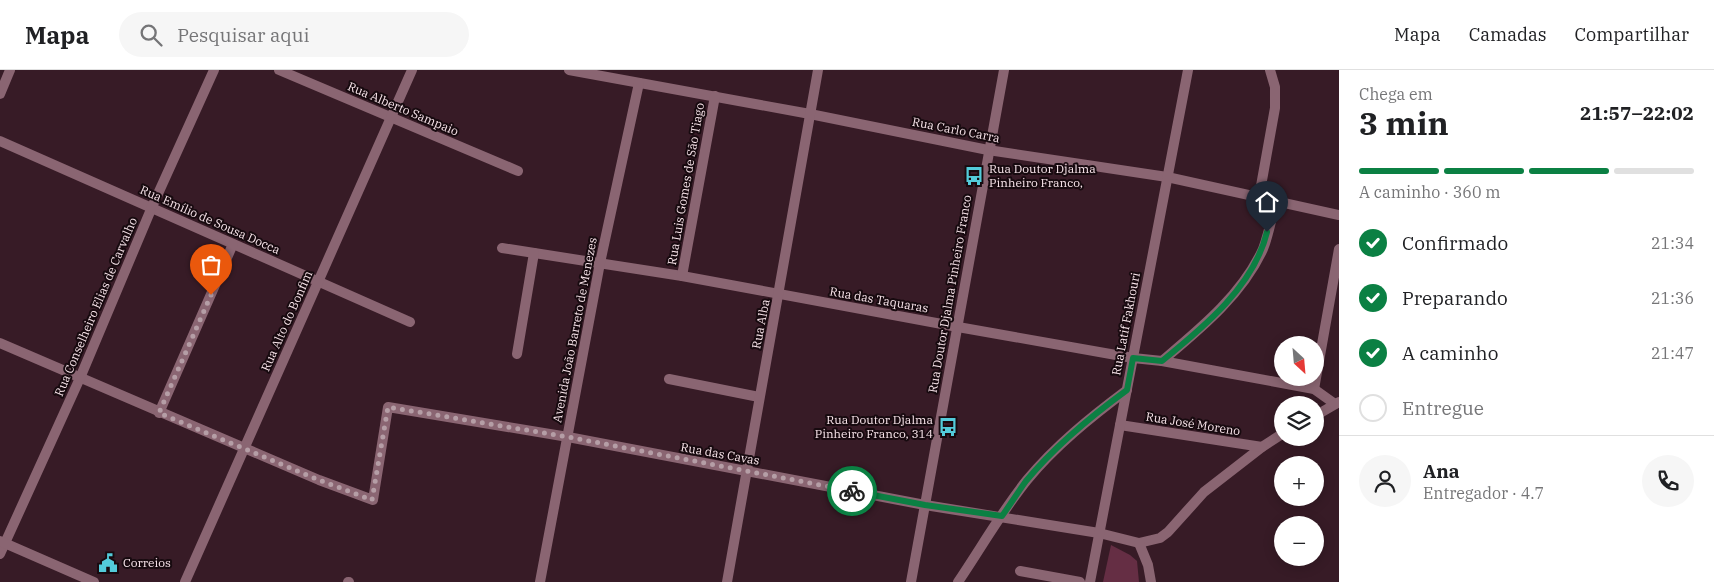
<!DOCTYPE html>
<html lang="pt">
<meta charset="utf-8">
<style>
body{margin:0;font-family:"IBM Plex Serif",serif;background:#f6f6f6;color:#202124;height:100vh;display:flex;flex-direction:column;font-size:19px;white-space:nowrap}
*{box-sizing:border-box;margin:0}
p{font-size:16px;color:#757577}
.icon{flex:none;width:28px;height:28px;fill:none;stroke:currentColor;stroke-width:2;stroke-linecap:round;stroke-linejoin:round}
.map{position:relative;flex:1;overflow:hidden}
.details{display:flex;flex-direction:column;background:#fff;width:375px}
.details>*{flex:none}
.needle{width:32px;rotate:154deg}
.controls{position:absolute;left:1274px;top:266px;display:grid;gap:10px}
.controls a{display:grid;place-items:center;width:50px;height:50px;border-radius:50%;background:#fff;box-shadow:0 2px 12px #0003;font-size:25px}
.pin{position:absolute;display:grid;place-items:center;width:42px;height:42px;color:#fff;margin:-51px -21px;border-radius:50% 50% 50% 0;rotate:-45deg;box-shadow:0 0 5px #0007}
.pin .icon{rotate:45deg}
.courier{position:absolute;display:grid;place-items:center;width:50px;height:50px;margin:-25px;border:4px solid #0b8043;border-radius:50%;background:#fff;color:#222;box-shadow:0 1px 6px #0007}
.summary em{font-style:normal;font-weight:700}
.summary div{display:flex;flex-direction:column-reverse}
.summary{display:flex;align-items:center;justify-content:space-between;height:85px;padding:0 20px}
h1{font-size:32px;font-weight:700;line-height:38px}
.bar{display:grid;grid-template-columns:repeat(4,1fr);gap:8px 5px;align-content:center;height:60px;padding:0 20px}
.bar i{height:6px;border-radius:4px;background:#e0e0e0}
.bar .active{background:#0b8043}
.bar p{grid-column:span 4}
.line{display:flex;align-items:center;gap:12px;padding:0 20px;border-top:1px solid #e0e0e0}
.line div{flex:1}
.round{display:grid;place-items:center;flex:none;width:52px;height:52px;border-radius:26px;background:#f6f6f6}
ol{padding:0 20px;list-style:none}
li{display:flex;align-items:center;gap:15px;height:55px}
li p{margin-inline-start:auto}
li .icon{padding:5px;border-radius:50%;background:#0b8043;color:#fff;stroke-width:4}
li:last-child{color:#757577}
li i{width:28px;height:28px;border:2px solid #e0e0e0;border-radius:50%}
header{display:flex;align-items:center;gap:30px;box-sizing:border-box;height:70px;padding:0 25px;background:#fff;border-bottom:1px solid #e0e0e0}
header strong{font-size:24px}
nav{display:flex;gap:28px;margin-inline-start:auto;font-size:18px}
.search{width:350px;height:45px;background:#f6f6f6;display:flex;align-items:center;gap:12px;box-sizing:border-box;padding:0 18px;border-radius:28px;color:#757577;font-size:19px}
main{display:flex;flex:1;min-height:0}
.map>svg:first-child{display:block}
.green{fill:#652e44}
.lines{fill:none;stroke-linecap:round;stroke-linejoin:round}
.minor{stroke:#8a6572;stroke-width:10}
.tertiary{stroke:#8a6572;stroke-width:10}
.done{stroke:#b59ea6;stroke-width:5;stroke-dasharray:0 9}
.route{stroke:#0b8043;stroke-width:6}
.labels{text-anchor:middle;stroke-width:4;stroke-linejoin:round;paint-order:stroke}
.street-label{font-size:12px;fill:#f9e5eb;stroke:#170a0f}
.poi-label{font-size:12px;fill:#f9e5eb;stroke:#170a0f;text-anchor:start}
</style>
<header>
<strong>Mapa</strong>
<div class="search"><svg class="icon" aria-label="search" viewBox="0 0 24 24"><circle cx="10" cy="10" r="6"/><path d="M15 15l6 6"/></svg>Pesquisar aqui</div>
<nav><a>Mapa</a><a>Camadas</a><a>Compartilhar</a></nav>
</header>
<main>
<div class="map">
<svg width="1339" height="512" viewBox="0 0 1339 512">
<rect width="100%" height="100%" fill="#371b26"/>
<!-- green -->
<polygon class="green" points="1111,475 1130,485 1137,491 1139,512 1103,512"/>
<g class="lines">
<!-- minor -->
<g class="minor">
<polyline points="279,0 518,101"/>
<polyline points="569,0 810,44 988,80 1167,107 1339,145"/>
<polyline points="0,24 10,0"/>
<polyline points="0,71 410,252"/>
<polyline points="1259,127 1275,38 1275,17 1270,0"/>
<polyline points="502,178 682,206 958,257 1133,288 1162,291 1314,319 1335,334"/>
<polyline points="682,206 715,26"/>
<polyline points="0,273 319,410 373,430 388,337 568,367 925,435 1099,463 1139,473 1160,468 1168,462 1204,422 1262,377 1282,364"/>
<polyline points="517,284 534,183"/>
<path d="M1162,291C1200,259 1242,225 1263,179C1269,164 1272,146 1276,130"/>
<polyline points="669,309 759,327"/>
<polyline points="1314,319 1339,179"/>
<polyline points="159,343 233,174"/>
<polyline points="1315,346 1339,332"/>
<polyline points="1120,355 1262,377"/>
<polyline points="1139,473 1148,495 1151,512"/>
<polyline points="0,484 80,308 152,137 214,0"/>
<polyline points="1020,501 1080,512"/>
<polyline points="185,512 412,0"/>
<polyline points="348,512 349,512"/>
<polyline points="540,512 600,193 639,13"/>
<polyline points="727,512 818,0"/>
<path d="M958,512C981,478 1002,441 1027,410C1056,375 1091,347 1127,320"/>
<polyline points="1090,512 1188,0"/>
</g>
<!-- tertiary -->
<g class="tertiary">
<polyline points="0,471 94,512"/>
<polyline points="911,512 1004,0"/>
</g>
</g>
<g class="lines">
<!-- done -->
<polyline class="done" points="211,225 159,343 319,410 372,430 388,337 568,367 852,421"/>
<!-- route -->
<path class="route" d="M852,421L925,435L1002,446C1010,435 1018,422 1026,411C1055,376 1090,347 1127,320L1133,288L1162,291C1204,257 1254,216 1267,162"/>
</g>
<!-- icons -->
<defs>
<g id="bus-bare" transform="scale(1.5)"><path d="M-5-6H5V4H4V6H2V4H-2V6H-4V4H-5ZM-3.5-4V0h7V-4ZM-3.5 1.2v1.5H-2V1.2ZM2 1.2v1.5H3.5V1.2Z" fill="#53cbda" stroke="#170a0f" stroke-width="2.5" paint-order="stroke"/></g>
<g id="civic-bare" transform="scale(1.5)"><path d="M-.6-6.5H3V-4.5H.6V-3L4-1V1h2V6H-6V1h2V-1L-.6-3ZM-1.2 2.5V6h2.4V2.5Z" fill="#53cbda" stroke="#170a0f" stroke-width="2.5" paint-order="stroke"/></g>
</defs>
<g fill-rule="evenodd">
<use href="#bus-bare" x="974" y="106"/>
<use href="#bus-bare" x="948" y="357"/>
<use href="#civic-bare" x="108" y="493"/>
</g>
<g class="labels">
<!-- street labels -->
<g class="street-label">
<text transform="translate(403 39) rotate(23)" y="4">Rua Alberto Sampaio</text>
<text transform="translate(956 60) rotate(11)" y="4">Rua Carlo Carra</text>
<text transform="translate(686 114) rotate(-80)" y="4">Rua Luis Gomes de São Tiago</text>
<text transform="translate(210 150) rotate(24)" y="4">Rua Emílio de Sousa Docca</text>
<text transform="translate(950 224) rotate(-80)" y="4">Rua Doutor Djalma Pinheiro Franco</text>
<text transform="translate(879 230) rotate(10)" y="4">Rua das Taquaras</text>
<text transform="translate(96 237) rotate(-67)" y="4">Rua Conselheiro Elias de Carvalho</text>
<text transform="translate(287 251) rotate(-66)" y="4">Rua Alto do Bonfim</text>
<text transform="translate(761 254) rotate(-79)" y="4">Rua Alba</text>
<text transform="translate(1126 254) rotate(-79)" y="4">Rua Latif Fakhouri</text>
<text transform="translate(575 260) rotate(-79)" y="4">Avenida João Barreto de Menezes</text>
<text transform="translate(1193 354) rotate(9)" y="4">Rua José Moreno</text>
<text transform="translate(720 384) rotate(10)" y="4">Rua das Cavas</text>
</g>
<!-- poi labels -->
<g class="poi-label">
<text x="989" y="103">Rua Doutor Djalma<tspan x="989" dy="14">Pinheiro Franco,</tspan></text>
<text x="933" y="354" text-anchor="end">Rua Doutor Djalma<tspan x="933" dy="14">Pinheiro Franco, 314</tspan></text>
<text x="123" y="497">Correios</text>
</g>
</g>
</svg>
<div class="controls">
<a><svg class="needle" viewBox="-14 -14 28 28"><path d="M0-13l5 13h-10z" fill="#e53935"/><path d="M0 13l5-13h-10z" fill="#757577"/></svg></a>
<a><svg class="icon" aria-label="layers" viewBox="0 0 24 24"><path d="M12 4l9 5-9 5-9-5zM3 14l9 5 9-5"/></svg></a>
<a>+</a>
<a>−</a>
</div>
<div class="pin" style="left:211px;top:225px;background:#ea580c"><svg class="icon" aria-label="bag" viewBox="0 0 24 24"><path d="M5 8h14l-1 12H6zM9 8a3 3 0 0 1 6 0"/></svg></div>
<div class="pin" style="left:1267px;top:162px;background:#1f2937"><svg class="icon" aria-label="home" viewBox="0 0 24 24"><path d="M3 11l9-7 9 7M6 9v11h12V9"/></svg></div>
<div class="courier" style="left:852px;top:421px"><svg class="icon" aria-label="bike" viewBox="0 0 24 24"><circle cx="6" cy="16" r="4"/><circle cx="18" cy="16" r="4"/><path d="M6 16l4-8h5l3 8M10 8l3 8H6M13 5h3"/></svg></div>
</div>
<section class="details">
<div class="summary"><div><h1>3 min</h1><p>Chega em</p></div><em>21:57–22:02</em></div>
<div class="bar"><i class="active"></i><i class="active"></i><i class="active"></i><i></i><p>A caminho · 360 m</p></div>
<ol>
<li><svg class="icon" aria-label="check" viewBox="0 0 24 24"><path d="M5 12l5 5 9-10"/></svg>Confirmado<p>21:34</p></li>
<li><svg class="icon" aria-label="check" viewBox="0 0 24 24"><path d="M5 12l5 5 9-10"/></svg>Preparando<p>21:36</p></li>
<li><svg class="icon" aria-label="check" viewBox="0 0 24 24"><path d="M5 12l5 5 9-10"/></svg>A caminho<p>21:47</p></li>
<li><i></i>Entregue</li>
</ol>
<div class="line" style="height:90px"><a class="round"><svg class="icon" aria-label="person" viewBox="0 0 24 24"><circle cx="12" cy="8" r="4"/><path d="M4 21q1-7 8-7t8 7"/></svg></a><div><b>Ana</b><p>Entregador · 4.7</p></div><a class="round"><svg class="icon" aria-label="phone" viewBox="0 0 24 24"><path d="M5 4h4l2 5-3 2q2 4 5 5l2-3 5 2v4C11 20 4 13 5 4z"/></svg></a></div>
</section>
</main>
